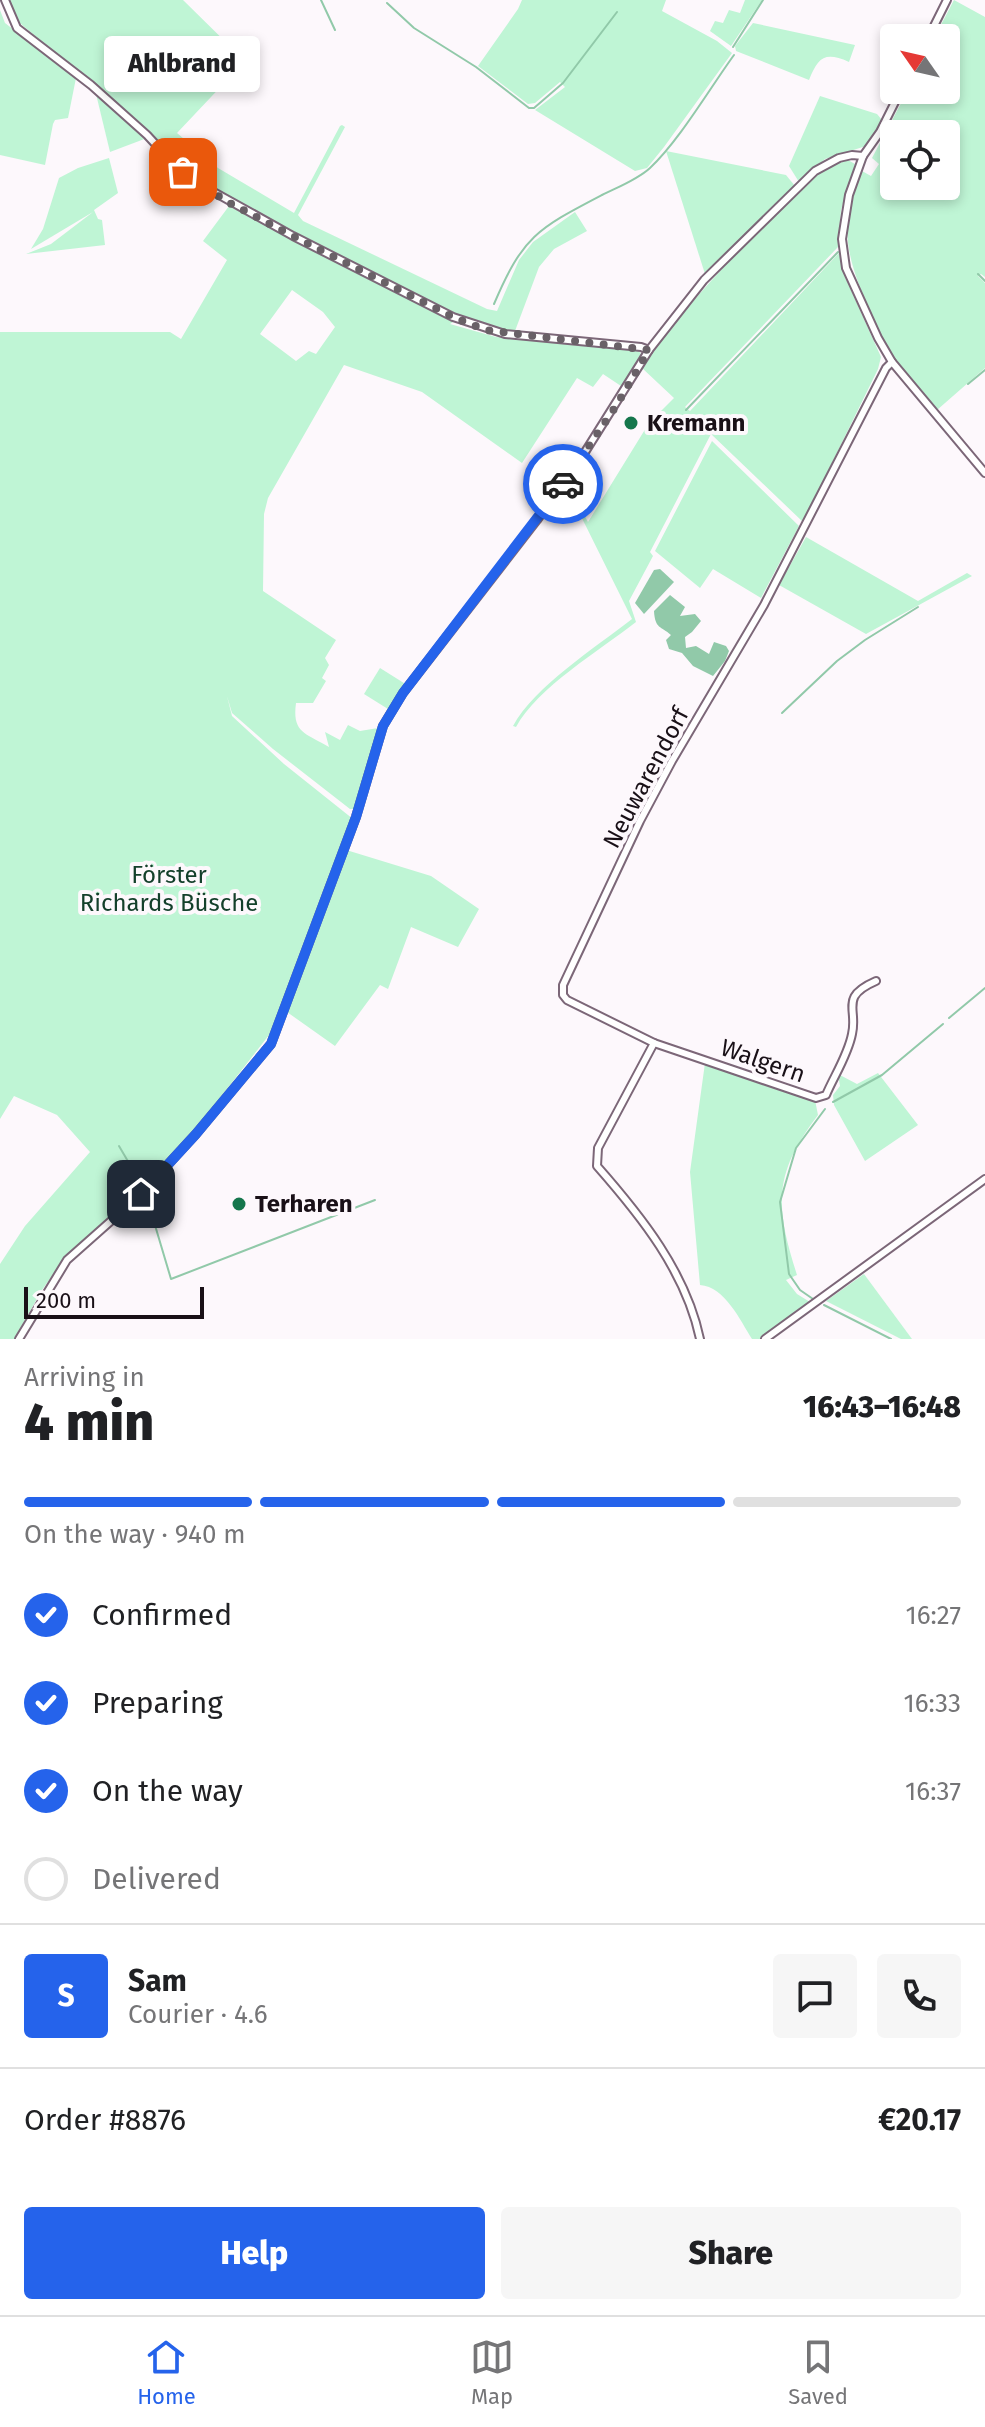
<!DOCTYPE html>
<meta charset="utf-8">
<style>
body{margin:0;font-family:"Fira Sans",sans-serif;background:#f6f6f6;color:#202124;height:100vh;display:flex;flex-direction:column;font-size:30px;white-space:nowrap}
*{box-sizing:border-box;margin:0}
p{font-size:26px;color:#757577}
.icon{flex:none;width:44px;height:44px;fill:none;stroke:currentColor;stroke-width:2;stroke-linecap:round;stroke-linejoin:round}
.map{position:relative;height:1339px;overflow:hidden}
.sheet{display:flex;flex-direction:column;background:#fff;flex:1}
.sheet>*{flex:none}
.needle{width:52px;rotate:304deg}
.fabs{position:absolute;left:880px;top:24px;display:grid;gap:16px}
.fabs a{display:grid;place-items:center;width:80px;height:80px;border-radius:8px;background:#fff;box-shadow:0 4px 12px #0003;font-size:40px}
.scale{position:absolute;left:24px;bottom:20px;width:180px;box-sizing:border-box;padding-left:8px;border:4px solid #191017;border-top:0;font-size:22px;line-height:28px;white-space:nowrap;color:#191017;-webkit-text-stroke:6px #fdf8fc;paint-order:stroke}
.pin{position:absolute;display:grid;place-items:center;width:68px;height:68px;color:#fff;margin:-34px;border-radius:16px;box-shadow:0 4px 12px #0006}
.courier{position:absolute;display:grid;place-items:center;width:80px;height:80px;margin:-40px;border:6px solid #2563eb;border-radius:50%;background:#fff;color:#222;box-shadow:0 2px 10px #0007}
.bubble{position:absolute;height:56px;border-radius:8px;background:#fff;box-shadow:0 4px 12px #0003;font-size:26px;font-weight:800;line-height:56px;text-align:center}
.summary em{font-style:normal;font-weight:800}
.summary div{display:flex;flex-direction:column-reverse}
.summary{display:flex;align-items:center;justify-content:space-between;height:136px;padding:0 24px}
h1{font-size:52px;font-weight:800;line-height:60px}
.bar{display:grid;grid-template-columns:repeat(4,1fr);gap:12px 8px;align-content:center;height:96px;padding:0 24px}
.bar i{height:10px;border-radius:6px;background:#e0e0e0}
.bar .active{background:#2563eb}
.bar p{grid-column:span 4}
.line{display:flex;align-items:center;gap:20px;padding:0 24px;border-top:2px solid #e0e0e0}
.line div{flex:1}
.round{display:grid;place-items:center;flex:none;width:84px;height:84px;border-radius:8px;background:#f6f6f6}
ol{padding:0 24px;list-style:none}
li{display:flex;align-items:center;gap:24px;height:88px}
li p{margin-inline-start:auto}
li .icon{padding:8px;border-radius:50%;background:#2563eb;color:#fff;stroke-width:4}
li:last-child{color:#757577}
li i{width:44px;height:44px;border:4px solid #e0e0e0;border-radius:50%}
.action{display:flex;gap:16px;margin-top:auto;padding:16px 24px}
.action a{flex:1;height:92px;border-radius:8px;background:#2563eb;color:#fff;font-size:32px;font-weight:800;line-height:92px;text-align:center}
.action a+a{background:#f6f6f6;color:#202124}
.tabs{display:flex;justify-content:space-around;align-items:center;height:112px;border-top:2px solid #e0e0e0;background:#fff;font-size:22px;color:#757577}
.tabs a{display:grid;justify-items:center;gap:4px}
.tabs .active{color:#2563eb}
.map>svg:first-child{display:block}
.green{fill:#bff5d5;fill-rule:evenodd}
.water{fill:#91c9a9}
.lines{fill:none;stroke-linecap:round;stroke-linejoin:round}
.stream{stroke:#91c9a9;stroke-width:2}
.minor-casing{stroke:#7c6778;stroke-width:10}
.minor{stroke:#fff;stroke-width:6}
.done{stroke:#696167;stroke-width:8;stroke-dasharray:0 14.4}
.route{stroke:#2563eb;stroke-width:10}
.poi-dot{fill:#15764c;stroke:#fdf8fc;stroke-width:3}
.labels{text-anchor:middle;stroke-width:8;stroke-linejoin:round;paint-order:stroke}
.poi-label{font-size:24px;font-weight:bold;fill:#191017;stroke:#fdf8fc;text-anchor:start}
.street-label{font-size:24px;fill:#191017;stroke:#fdf8fc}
.park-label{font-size:24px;fill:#14402b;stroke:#fdf8fc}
</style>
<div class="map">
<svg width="985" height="1339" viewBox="0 0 985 1339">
<rect width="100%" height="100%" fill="#fdf8fc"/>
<!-- green -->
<g class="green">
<path d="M7,0H183L245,61L177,133L218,168L294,213L340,126L342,125L345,127L298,215L303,221L487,309L497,311L519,260L533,242L575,212L587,231L554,249L539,267L515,331L489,327L461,317L450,324L496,337L639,351L642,356L624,388L603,374L593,387L577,378L522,463L422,392L344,365L268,498L264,514L263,591L336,640L325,658L329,665L322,678L326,681L313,703H296C292,733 305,733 329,747L325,732L340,740L348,725L360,731L378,728L356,809H350L273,749L232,713L227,696L232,716L284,764L353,819L343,849L431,876L479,909L458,947L411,927L388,989L380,985L335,1046L287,1012L201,1122L138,1192L66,1256L42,1290L14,1339H0V1264L25,1226L90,1152L57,1115L14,1096L0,1119V332H170L181,339L227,260L203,241L229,206L341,264L339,256C272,222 196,192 149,132L15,19ZM292,290L323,312L335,327L316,354L309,351L296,361L260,334Z"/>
<polygon points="522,0 666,0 662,11 717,41 732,53 664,147 647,168 635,171 535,110 565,87 560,82 535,103 528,104 478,66 518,9"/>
<polygon points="745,0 762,0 731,46 710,31 715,21 723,23 729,10 740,13"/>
<path d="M954,0L985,17V277L981,274L978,276L985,283V368L937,410C922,393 906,376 893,357C884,344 878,328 871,313C848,262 836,225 862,171L871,176L879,164L872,158L908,90H946V38H934ZM894,134H946V186H894Z"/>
<polygon points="0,10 5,23 76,78 68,118 55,120 53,124 45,165 0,155"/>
<path d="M753,23L855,45L849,62C824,51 818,58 809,80L736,51L735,46Z"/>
<polygon points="96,94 147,138 110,152"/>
<polygon points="820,96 877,114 882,120 866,146 825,159 799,182 789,166"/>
<polygon points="666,151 786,175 795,186 705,274"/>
<polygon points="109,158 118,193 94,210 98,219 102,220 105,245 26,254 51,244 93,212 31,249 43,229 59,178 78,168"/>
<path d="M848,160L855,164L841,210L838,247L685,407L690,411L839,253L845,277L881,357L878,369L803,522L711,434L650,552L653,556L629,601L636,622C599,651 538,687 516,727L513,726C535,686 595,648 632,619L565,484L566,482L588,522L649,423L674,398L642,368C690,297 752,236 816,176L828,167Z"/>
<polygon points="712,441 799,526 761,598 713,569 700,588 655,551"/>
<polygon points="806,537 918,601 967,573 972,576 866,634 779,585"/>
<polygon points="380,668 407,685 388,709 364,694"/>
<path d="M705,1063L815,1100L818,1115C773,1174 775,1206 797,1275L786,1280L797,1294L810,1302L760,1339H752C740,1320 725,1287 700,1285L690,1172Z"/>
<polygon points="878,1073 918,1125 865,1161 834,1105 833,1095 840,1086 838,1074 857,1084"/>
<polygon points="864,1274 912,1339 901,1339 826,1301"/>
</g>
<!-- water -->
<g class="water">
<polygon points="660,569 674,582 644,614 635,603 654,570"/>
<path d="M670,595L685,607L680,616L695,614L701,621L692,632L685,637L686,648L696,646L709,654L714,642L726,646L729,651L725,661L713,676L693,666L682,653L669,649L666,640L671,635C661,626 655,629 654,611Z"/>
</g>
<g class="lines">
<!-- stream -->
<g class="stream">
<polyline points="321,0 335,30"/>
<polyline points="387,3 414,28 476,67 529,108 534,108 563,83 617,12"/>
<polyline points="733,47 763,0"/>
<polyline points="978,274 985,281"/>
<path d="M494,304C523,236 537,229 602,195C618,187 637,180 650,168C679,141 710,88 734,55"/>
<polyline points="968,384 985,370"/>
<polyline points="686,410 838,252"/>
<polyline points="782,713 837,661 865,640 918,607"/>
<polyline points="949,1018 985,988"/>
<polyline points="833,1102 882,1075 943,1024"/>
<polyline points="119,1146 143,1187"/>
<polyline points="146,1195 171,1279 375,1200"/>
<polyline points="813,1299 800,1290 789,1274 780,1202 796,1148 825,1109"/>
<polyline points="824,1305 891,1339"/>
</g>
<!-- minor casing -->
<g class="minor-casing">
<g id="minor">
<polyline points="5,0 17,28 91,85 147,135 172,162 203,186 293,236 453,317 505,334 641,347 649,350"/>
<polyline points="928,38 947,0"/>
<polyline points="901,90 880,132 863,156 849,195 842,239 846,268 878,338 892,362 985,473"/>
<path d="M876,981C839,997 858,1009 852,1034C848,1055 834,1076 826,1095L816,1098L654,1043L567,1000L563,995V985L640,821L672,761L764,605L886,368L892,362"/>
<path d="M654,1043L598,1148L597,1166C641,1216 686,1272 700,1339"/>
<polyline points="19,1339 67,1260 138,1197 196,1134 271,1044 356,817 383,726 403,693 537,520 580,460 649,350 704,280 815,171 839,158 852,155 863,156"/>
<polyline points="765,1339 985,1179"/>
</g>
</g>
<!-- minor -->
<use href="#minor" class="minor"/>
</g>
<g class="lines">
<!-- done -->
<polyline class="done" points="183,172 226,201 293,236 453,317 486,330 649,350 616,406 563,484"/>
<!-- route -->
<polyline class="route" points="141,1194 196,1134 271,1044 356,817 383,726 403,693 563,484"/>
</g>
<!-- markers -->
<g class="poi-dot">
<circle cx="631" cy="423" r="8"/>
<circle cx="239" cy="1204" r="8"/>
</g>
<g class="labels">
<!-- poi labels -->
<g class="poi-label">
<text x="647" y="431">Kremann</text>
<text x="255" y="1212">Terharen</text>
</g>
<!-- street labels -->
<g class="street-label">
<text transform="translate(646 778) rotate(-62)" y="8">Neuwarendorf</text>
<text transform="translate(763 1061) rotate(19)" y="8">Walgern</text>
</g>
<!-- park labels -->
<g class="park-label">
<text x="169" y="883">Förster<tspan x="169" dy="28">Richards Büsche</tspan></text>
</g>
</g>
</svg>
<div class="fabs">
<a><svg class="needle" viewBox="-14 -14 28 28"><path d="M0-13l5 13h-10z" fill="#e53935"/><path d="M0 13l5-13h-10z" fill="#757577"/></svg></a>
<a><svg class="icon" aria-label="locate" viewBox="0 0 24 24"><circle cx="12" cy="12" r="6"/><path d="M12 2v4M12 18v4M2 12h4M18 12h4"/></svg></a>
</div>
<div class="scale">200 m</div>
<div class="pin" style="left:183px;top:172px;background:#ea580c"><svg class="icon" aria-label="bag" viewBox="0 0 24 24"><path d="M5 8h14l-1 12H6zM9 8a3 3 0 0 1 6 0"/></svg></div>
<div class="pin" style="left:141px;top:1194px;background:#1f2937"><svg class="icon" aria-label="home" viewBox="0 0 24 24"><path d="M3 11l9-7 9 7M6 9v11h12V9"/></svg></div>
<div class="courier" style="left:563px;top:484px"><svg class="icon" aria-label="car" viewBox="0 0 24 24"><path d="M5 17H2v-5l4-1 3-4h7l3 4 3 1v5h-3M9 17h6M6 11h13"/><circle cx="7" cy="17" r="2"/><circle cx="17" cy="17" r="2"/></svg></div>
<div class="bubble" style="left:104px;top:36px;width:156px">Ahlbrand</div>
</div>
<section class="sheet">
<div class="summary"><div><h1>4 min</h1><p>Arriving in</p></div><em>16:43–16:48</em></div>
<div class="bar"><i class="active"></i><i class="active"></i><i class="active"></i><i></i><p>On the way · 940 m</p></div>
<ol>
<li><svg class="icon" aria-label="check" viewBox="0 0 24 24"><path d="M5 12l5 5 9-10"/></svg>Confirmed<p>16:27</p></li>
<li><svg class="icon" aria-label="check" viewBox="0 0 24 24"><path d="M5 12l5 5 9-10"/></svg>Preparing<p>16:33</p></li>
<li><svg class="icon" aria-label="check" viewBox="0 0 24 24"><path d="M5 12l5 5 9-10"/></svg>On the way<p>16:37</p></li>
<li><i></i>Delivered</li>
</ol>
<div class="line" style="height:144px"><b class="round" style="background:#2563eb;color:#fff">S</b><div><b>Sam</b><p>Courier · 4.6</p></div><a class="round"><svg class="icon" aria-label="chat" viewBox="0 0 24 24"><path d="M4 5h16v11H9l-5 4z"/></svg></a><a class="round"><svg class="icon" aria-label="phone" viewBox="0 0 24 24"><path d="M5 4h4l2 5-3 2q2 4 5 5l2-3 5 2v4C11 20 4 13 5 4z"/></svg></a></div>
<div class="line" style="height:104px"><div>Order #8876</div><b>€20.17</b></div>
<div class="action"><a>Help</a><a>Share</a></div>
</section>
<nav class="tabs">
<a class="active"><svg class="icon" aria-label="home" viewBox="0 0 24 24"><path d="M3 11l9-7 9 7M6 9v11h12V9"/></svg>Home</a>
<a><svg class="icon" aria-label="map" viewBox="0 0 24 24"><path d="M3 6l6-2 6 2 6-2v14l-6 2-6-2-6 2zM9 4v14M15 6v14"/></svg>Map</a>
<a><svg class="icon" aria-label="saved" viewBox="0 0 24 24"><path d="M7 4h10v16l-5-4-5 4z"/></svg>Saved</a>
</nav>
